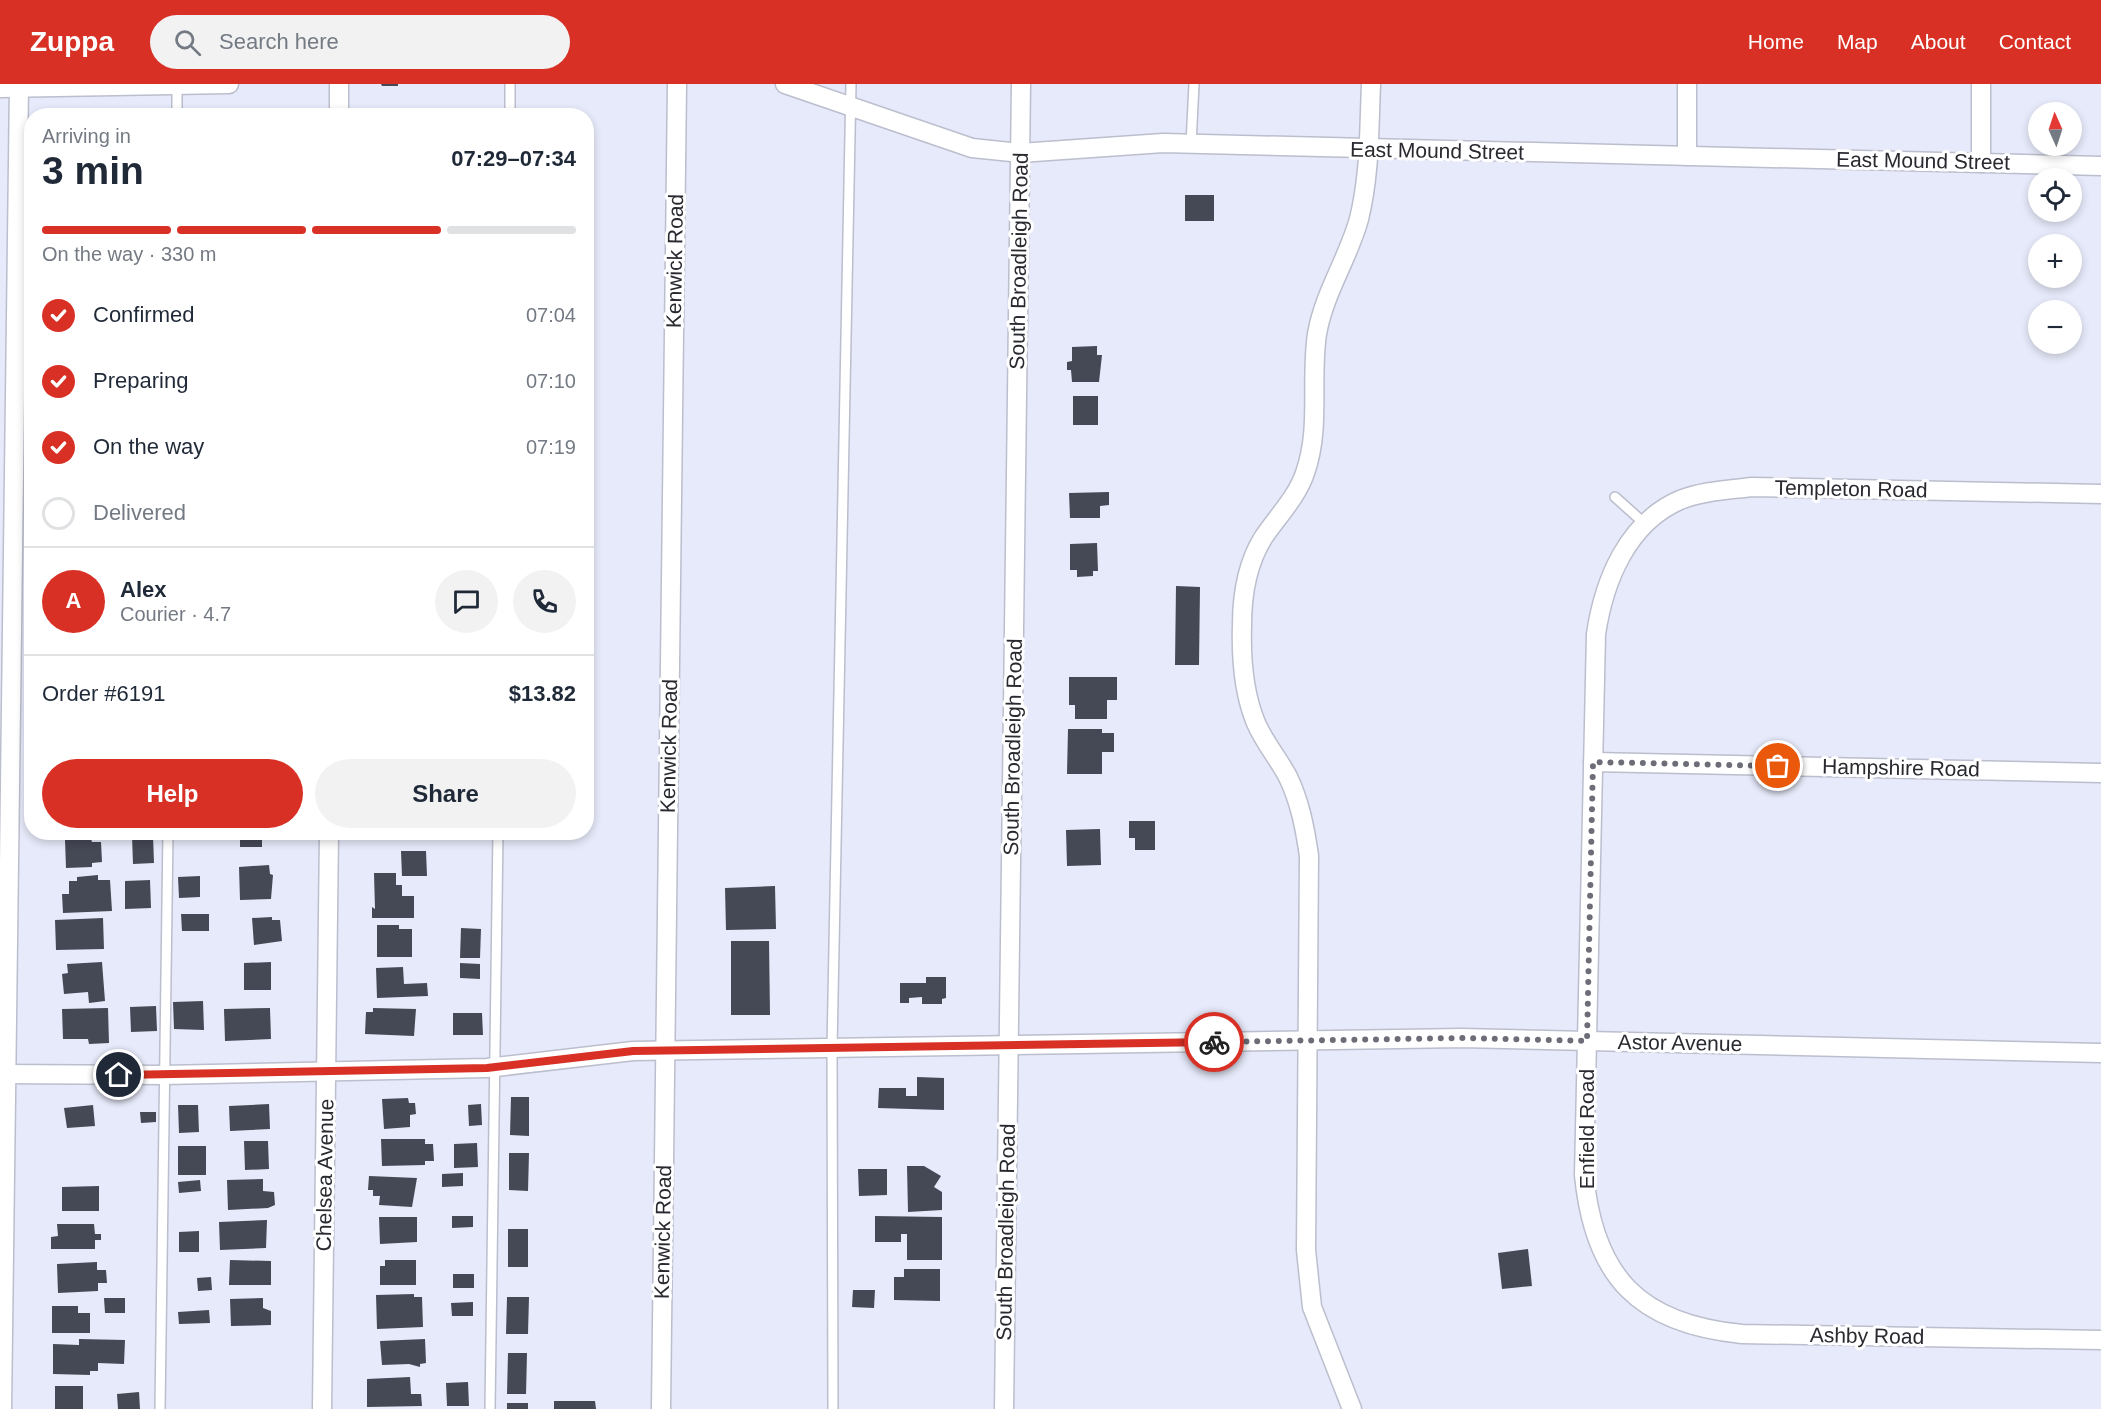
<!DOCTYPE html>
<meta charset="utf-8">
<style>
body{margin:0;font-family:Helvetica,sans-serif;background:#f2f2f3;color:#1f2937;height:100vh;display:flex;flex-direction:column;font-size:22px;white-space:nowrap}
*{box-sizing:border-box;margin:0}
p{font-size:20px;color:#747a83}
.icon{flex:none;width:33px;height:33px;fill:none;stroke:currentColor;stroke-width:2;stroke-linecap:round;stroke-linejoin:round}
.map{position:relative;flex:1;overflow:hidden}
.details{position:absolute;left:24px;top:24px;width:570px;height:732px;display:flex;flex-direction:column;background:#fff;border-radius:24px;box-shadow:0 3px 9px #0003}
.details>*{flex:none}
.needle{width:39px;rotate:357deg}
.fabs{position:absolute;left:2028px;top:18px;display:grid;gap:12px}
.fabs a{display:grid;place-items:center;width:54px;height:54px;border-radius:50%;background:#fff;box-shadow:0 3px 9px #0003;font-size:30px}
.pin{position:absolute;display:grid;place-items:center;width:51px;height:51px;color:#fff;margin:-26px;border:3px solid #fff;border-radius:50%;box-shadow:0 2px 6px #0007}
.courier{position:absolute;display:grid;place-items:center;width:60px;height:60px;margin:-30px;border:4px solid #d93025;border-radius:50%;background:#fff;color:#222;box-shadow:0 2px 8px #0007}
.head em{font-style:normal;font-weight:600}
.head div{display:flex;flex-direction:column-reverse}
.head{display:flex;align-items:center;justify-content:space-between;height:102px;padding:0 18px}
h1{font-size:39px;font-weight:600;line-height:45px}
.bar{display:grid;grid-template-columns:repeat(4,1fr);gap:9px 6px;align-content:center;height:72px;padding:0 18px}
.bar i{height:8px;border-radius:4px;background:#e0e1e3}
.bar .on{background:#d93025}
.bar p{grid-column:span 4}
.line{display:flex;align-items:center;gap:15px;padding:0 18px;border-top:2px solid #e0e1e3}
.line div{flex:1}
.round{display:grid;place-items:center;flex:none;width:63px;height:63px;border-radius:32px;background:#f2f2f3}
ol{padding:0 18px;list-style:none}
li{display:flex;align-items:center;gap:18px;height:66px}
li p{margin-inline-start:auto}
li .icon{padding:6px;border-radius:50%;background:#d93025;color:#fff;stroke-width:4}
li:last-child{color:#747a83}
li i{width:33px;height:33px;border:3px solid #e0e1e3;border-radius:50%}
.action{display:flex;gap:12px;margin-top:auto;padding:12px 18px}
.action a{flex:1;height:69px;border-radius:36px;background:#d93025;color:#fff;font-size:24px;font-weight:600;line-height:69px;text-align:center}
.action a+a{background:#f2f2f3;color:#1f2937}
header{display:flex;align-items:center;gap:36px;box-sizing:border-box;height:84px;padding:0 30px;background:#d93025;color:#fff}
header strong{font-size:28px}
nav{display:flex;gap:33px;margin-inline-start:auto;font-size:21px}
.search{width:420px;height:54px;background:#f2f2f3;display:flex;align-items:center;gap:15px;box-sizing:border-box;padding:0 21px;border-radius:33px;color:#747a83;font-size:22px}
.map>svg:first-child{display:block}
.building{fill:#454855}
.lines{fill:none;stroke-linecap:round;stroke-linejoin:round}
.lane-casing{stroke:#bbbecd;stroke-width:12}
.street-casing{stroke:#bbbecd;stroke-width:21}
.lane{stroke:#fff;stroke-width:9}
.street{stroke:#fff;stroke-width:18}
.done{stroke:#6c6d77;stroke-width:6;stroke-dasharray:0 10.8}
.route{stroke:#d93025;stroke-width:8}
.labels{text-anchor:middle;stroke-width:6;stroke-linejoin:round;paint-order:stroke}
.street-label{font-size:21px;fill:#292a30;stroke:#fff}
</style>
<header>
<strong>Zuppa</strong>
<div class="search"><svg class="icon" aria-label="search" viewBox="0 0 24 24"><circle cx="10" cy="10" r="6"/><path d="M15 15l6 6"/></svg>Search here</div>
<nav><a>Home</a><a>Map</a><a>About</a><a>Contact</a></nav>
</header>
<div class="map">
<svg width="2101" height="1325" viewBox="0 0 2101 1325">
<rect width="100%" height="100%" fill="#e7eafa"/>
<!-- building -->
<g class="building">
<polygon points="381,0 398,0 398,2 382,2"/>
<rect x="1185" y="111" width="29" height="26"/>
<polygon points="1097,262 1097,271 1102,271 1099,298 1072,298 1071,286 1067,286 1067,278 1072,277 1072,263"/>
<rect x="1073" y="312" width="25" height="29"/>
<polygon points="1109,408 1109,421 1100,422 1100,434 1070,434 1069,409"/>
<polygon points="1097,459 1098,487 1093,487 1093,492 1077,493 1077,486 1070,486 1070,460"/>
<polygon points="1176,502 1200,503 1199,581 1175,581"/>
<polygon points="1069,593 1117,593 1117,616 1107,616 1107,635 1075,635 1075,621 1069,621"/>
<polygon points="1068,645 1102,645 1102,649 1114,649 1114,668 1102,668 1102,690 1067,690"/>
<polygon points="1129,737 1155,737 1155,766 1135,766 1135,754 1129,754"/>
<polygon points="1100,745 1101,781 1067,782 1066,746"/>
<polygon points="240,748 275,748 275,755 262,755 262,763 240,763"/>
<polygon points="378,748 415,748 415,752 379,753"/>
<rect x="459" y="748" width="21" height="8"/>
<polygon points="153,751 154,779 133,780 132,752"/>
<polygon points="91,755 92,758 101,758 102,778 92,779 92,783 66,784 65,756"/>
<polygon points="401,767 426,767 427,792 402,792"/>
<polygon points="269,781 270,790 273,791 271,815 240,816 239,783"/>
<polygon points="374,789 396,789 396,801 402,801 402,812 414,812 414,834 372,834 372,823 375,825"/>
<polygon points="98,791 98,796 110,796 112,827 63,829 62,810 69,810 69,797 77,797 77,793"/>
<polygon points="200,792 200,813 179,814 178,793"/>
<polygon points="150,796 151,824 125,825 125,797"/>
<polygon points="775,802 776,845 726,846 725,804"/>
<polygon points="181,830 209,830 209,847 182,847"/>
<polygon points="272,833 272,836 280,836 282,857 254,861 252,834"/>
<polygon points="103,834 104,865 56,866 55,836"/>
<polygon points="377,841 399,841 399,845 412,845 412,873 377,873"/>
<polygon points="461,844 481,845 480,874 460,874"/>
<polygon points="731,857 769,857 770,931 731,931"/>
<polygon points="102,878 105,917 89,919 88,908 64,910 62,890 68,889 67,880"/>
<polygon points="271,878 271,906 244,906 244,879"/>
<polygon points="460,879 480,880 480,895 460,894"/>
<polygon points="403,883 404,900 427,899 428,912 377,914 376,884"/>
<polygon points="926,893 946,893 946,914 942,915 942,920 922,920 922,913 909,914 909,919 900,919 900,899 926,899"/>
<polygon points="203,917 204,946 174,945 173,918"/>
<polygon points="156,922 157,947 131,948 130,923"/>
<polygon points="108,924 109,959 89,960 88,955 63,955 62,925"/>
<polygon points="270,924 271,955 225,957 224,925"/>
<polygon points="373,924 416,925 414,952 365,950 366,928 373,928"/>
<polygon points="453,929 482,929 483,951 453,951"/>
<polygon points="917,993 944,994 944,1026 878,1024 879,1004 906,1004 906,1012 917,1012"/>
<polygon points="511,1013 529,1013 529,1052 510,1051"/>
<polygon points="408,1014 409,1019 415,1019 416,1030 410,1031 410,1043 384,1045 382,1015"/>
<polygon points="269,1020 270,1045 230,1047 229,1022"/>
<polygon points="481,1020 482,1041 469,1042 468,1021"/>
<polygon points="93,1021 95,1042 67,1044 64,1024"/>
<polygon points="178,1021 198,1021 199,1048 179,1049"/>
<polygon points="140,1028 156,1028 156,1038 141,1039"/>
<polygon points="381,1055 425,1055 425,1060 433,1060 434,1077 425,1077 425,1081 382,1082"/>
<polygon points="244,1057 268,1057 269,1085 245,1086"/>
<polygon points="477,1059 478,1083 454,1084 454,1060"/>
<rect x="178" y="1062" width="28" height="29"/>
<polygon points="509,1069 529,1069 528,1107 509,1106"/>
<polygon points="907,1082 924,1082 941,1092 934,1103 942,1108 942,1126 908,1128"/>
<polygon points="858,1085 887,1085 887,1111 859,1112"/>
<polygon points="463,1089 463,1102 442,1103 442,1090"/>
<polygon points="369,1092 417,1094 412,1123 379,1121 380,1112 373,1112 373,1106 368,1106"/>
<polygon points="263,1095 263,1107 274,1108 275,1121 268,1124 228,1126 227,1096"/>
<polygon points="200,1096 201,1107 179,1109 178,1098"/>
<polygon points="99,1102 99,1127 62,1127 62,1103"/>
<polygon points="452,1132 473,1132 473,1143 452,1144"/>
<polygon points="875,1132 942,1133 942,1176 907,1176 907,1150 901,1150 901,1158 875,1158"/>
<polygon points="379,1133 417,1133 417,1158 380,1160"/>
<polygon points="267,1136 266,1164 220,1166 219,1138"/>
<polygon points="57,1140 94,1140 95,1150 101,1150 101,1156 95,1156 95,1165 51,1165 51,1153 58,1152"/>
<rect x="508" y="1145" width="20" height="38"/>
<polygon points="199,1147 199,1168 179,1168 179,1148"/>
<polygon points="1528,1165 1532,1202 1502,1205 1498,1169"/>
<polygon points="230,1176 271,1177 271,1201 229,1201"/>
<polygon points="385,1176 416,1176 416,1201 380,1201 380,1182 385,1182"/>
<polygon points="97,1178 97,1186 106,1186 107,1199 98,1199 98,1207 58,1209 57,1180"/>
<polygon points="904,1185 940,1185 940,1217 894,1216 894,1193 904,1193"/>
<rect x="453" y="1190" width="21" height="14"/>
<polygon points="211,1193 212,1206 198,1207 197,1194"/>
<polygon points="853,1206 875,1206 874,1224 852,1223"/>
<polygon points="414,1210 414,1213 422,1213 423,1243 377,1245 376,1211"/>
<polygon points="507,1213 529,1213 528,1250 506,1250"/>
<polygon points="104,1214 125,1214 125,1229 105,1229"/>
<polygon points="263,1214 263,1224 271,1227 271,1241 231,1242 230,1215"/>
<polygon points="473,1218 473,1232 452,1232 451,1219"/>
<polygon points="52,1222 78,1222 78,1229 90,1229 90,1249 52,1249"/>
<polygon points="209,1226 210,1239 179,1240 178,1228"/>
<polygon points="79,1255 125,1256 124,1280 98,1279 98,1287 90,1287 90,1291 53,1290 53,1260 79,1261"/>
<polygon points="425,1255 426,1279 420,1280 420,1283 409,1280 382,1281 380,1257"/>
<polygon points="508,1269 527,1269 526,1310 507,1310"/>
<polygon points="410,1293 411,1310 421,1310 422,1322 367,1323 367,1295"/>
<polygon points="468,1298 469,1322 447,1322 446,1299"/>
<rect x="55" y="1302" width="28" height="23"/>
<polygon points="139,1308 140,1325 118,1325 117,1310"/>
<polygon points="554,1317 595,1317 596,1325 554,1325"/>
<rect x="507" y="1319" width="21" height="6"/>
</g>
<g class="lines">
<!-- lane casing -->
<g class="lane-casing">
<g id="lane">
<polyline points="177,32 177,0"/>
<polyline points="510,32 510,0"/>
<polyline points="1191,60 1194,0"/>
<polyline points="1615,413 1644,439"/>
<polyline points="160,1325 168,748"/>
<polyline points="490,1325 498,748"/>
<polyline points="833,1325 832,964 851,0"/>
</g>
</g>
<!-- street casing -->
<g class="street-casing">
<g id="street">
<polyline points="785,0 972,64 1020,69 1163,59 2101,82"/>
<polyline points="1687,0 1687,72"/>
<polyline points="0,4 229,0"/>
<polyline points="339,32 339,0"/>
<polyline points="1981,79 1981,0"/>
<path d="M2101,410L1752,403C1728,406 1703,407 1680,416C1627,439 1604,497 1596,550L1584,1091C1594,1193 1639,1240 1742,1250L2101,1256"/>
<polyline points="1593,678 2101,689"/>
<polyline points="0,990 164,991 487,984 633,967 1462,954 2101,969"/>
<polyline points="2,1325 19,0"/>
<polyline points="322,1325 329,748"/>
<polyline points="661,1325 677,0"/>
<polyline points="1004,1325 1021,0"/>
<path d="M1352,1325L1312,1223L1306,1166L1309,772C1305,744 1300,718 1288,693C1278,674 1264,658 1256,639C1243,608 1241,573 1242,541C1242,511 1247,480 1263,454C1277,433 1297,413 1305,389C1321,344 1310,296 1317,250C1324,209 1348,175 1359,135C1370,90 1369,46 1371,0"/>
</g>
</g>
<!-- lane -->
<use href="#lane" class="lane"/>
<!-- street -->
<use href="#street" class="street"/>
</g>
<g class="lines">
<!-- done -->
<polyline class="done" points="1214,958 1462,954 1587,957 1593,678 1778,682"/>
<!-- route -->
<polyline class="route" points="119,991 487,984 633,967 1214,958"/>
</g>
<g class="labels">
<!-- street labels -->
<g class="street-label">
<text transform="translate(1437 67) rotate(1)" y="7">East Mound Street</text>
<text transform="translate(1923 77) rotate(1)" y="7">East Mound Street</text>
<text transform="translate(675 177) rotate(-89)" y="7">Kenwick Road</text>
<text transform="translate(1019 177) rotate(-89)" y="7">South Broadleigh Road</text>
<text transform="translate(1851 405) rotate(1)" y="7">Templeton Road</text>
<text transform="translate(669 662) rotate(-89)" y="7">Kenwick Road</text>
<text transform="translate(1013 663) rotate(-89)" y="7">South Broadleigh Road</text>
<text transform="translate(1901 684) rotate(1)" y="7">Hampshire Road</text>
<text transform="translate(1680 959) rotate(1)" y="7">Astor Avenue</text>
<text transform="translate(1587 1045) rotate(-90)" y="7">Enfield Road</text>
<text transform="translate(325 1091) rotate(-89)" y="7">Chelsea Avenue</text>
<text transform="translate(663 1148) rotate(-89)" y="7">Kenwick Road</text>
<text transform="translate(1006 1148) rotate(-89)" y="7">South Broadleigh Road</text>
<text transform="translate(1867 1252) rotate(1)" y="7">Ashby Road</text>
</g>
</g>
</svg>
<div class="fabs">
<a><svg class="needle" viewBox="-14 -14 28 28"><path d="M0-13l5 13h-10z" fill="#e53935"/><path d="M0 13l5-13h-10z" fill="#747a83"/></svg></a>
<a><svg class="icon" aria-label="locate" viewBox="0 0 24 24"><circle cx="12" cy="12" r="6"/><path d="M12 2v4M12 18v4M2 12h4M18 12h4"/></svg></a>
<a>+</a>
<a>−</a>
</div>
<div class="pin" style="left:1778px;top:682px;background:#ea580c"><svg class="icon" aria-label="bag" viewBox="0 0 24 24"><path d="M5 8h14l-1 12H6zM9 8a3 3 0 0 1 6 0"/></svg></div>
<div class="pin" style="left:119px;top:991px;background:#1f2937"><svg class="icon" aria-label="home" viewBox="0 0 24 24"><path d="M3 11l9-7 9 7M6 9v11h12V9"/></svg></div>
<div class="courier" style="left:1214px;top:958px"><svg class="icon" aria-label="bike" viewBox="0 0 24 24"><circle cx="6" cy="16" r="4"/><circle cx="18" cy="16" r="4"/><path d="M6 16l4-8h5l3 8M10 8l3 8H6M13 5h3"/></svg></div>
<section class="details">
<div class="head"><div><h1>3 min</h1><p>Arriving in</p></div><em>07:29–07:34</em></div>
<div class="bar"><i class="on"></i><i class="on"></i><i class="on"></i><i></i><p>On the way · 330 m</p></div>
<ol>
<li><svg class="icon" aria-label="check" viewBox="0 0 24 24"><path d="M5 12l5 5 9-10"/></svg>Confirmed<p>07:04</p></li>
<li><svg class="icon" aria-label="check" viewBox="0 0 24 24"><path d="M5 12l5 5 9-10"/></svg>Preparing<p>07:10</p></li>
<li><svg class="icon" aria-label="check" viewBox="0 0 24 24"><path d="M5 12l5 5 9-10"/></svg>On the way<p>07:19</p></li>
<li><i></i>Delivered</li>
</ol>
<div class="line" style="height:108px"><b class="round" style="background:#d93025;color:#fff">A</b><div><b>Alex</b><p>Courier · 4.7</p></div><a class="round"><svg class="icon" aria-label="chat" viewBox="0 0 24 24"><path d="M4 5h16v11H9l-5 4z"/></svg></a><a class="round"><svg class="icon" aria-label="phone" viewBox="0 0 24 24"><path d="M5 4h4l2 5-3 2q2 4 5 5l2-3 5 2v4C11 20 4 13 5 4z"/></svg></a></div>
<div class="line" style="height:78px"><div>Order #6191</div><b>$13.82</b></div>
<div class="action"><a>Help</a><a>Share</a></div>
</section>
</div>
